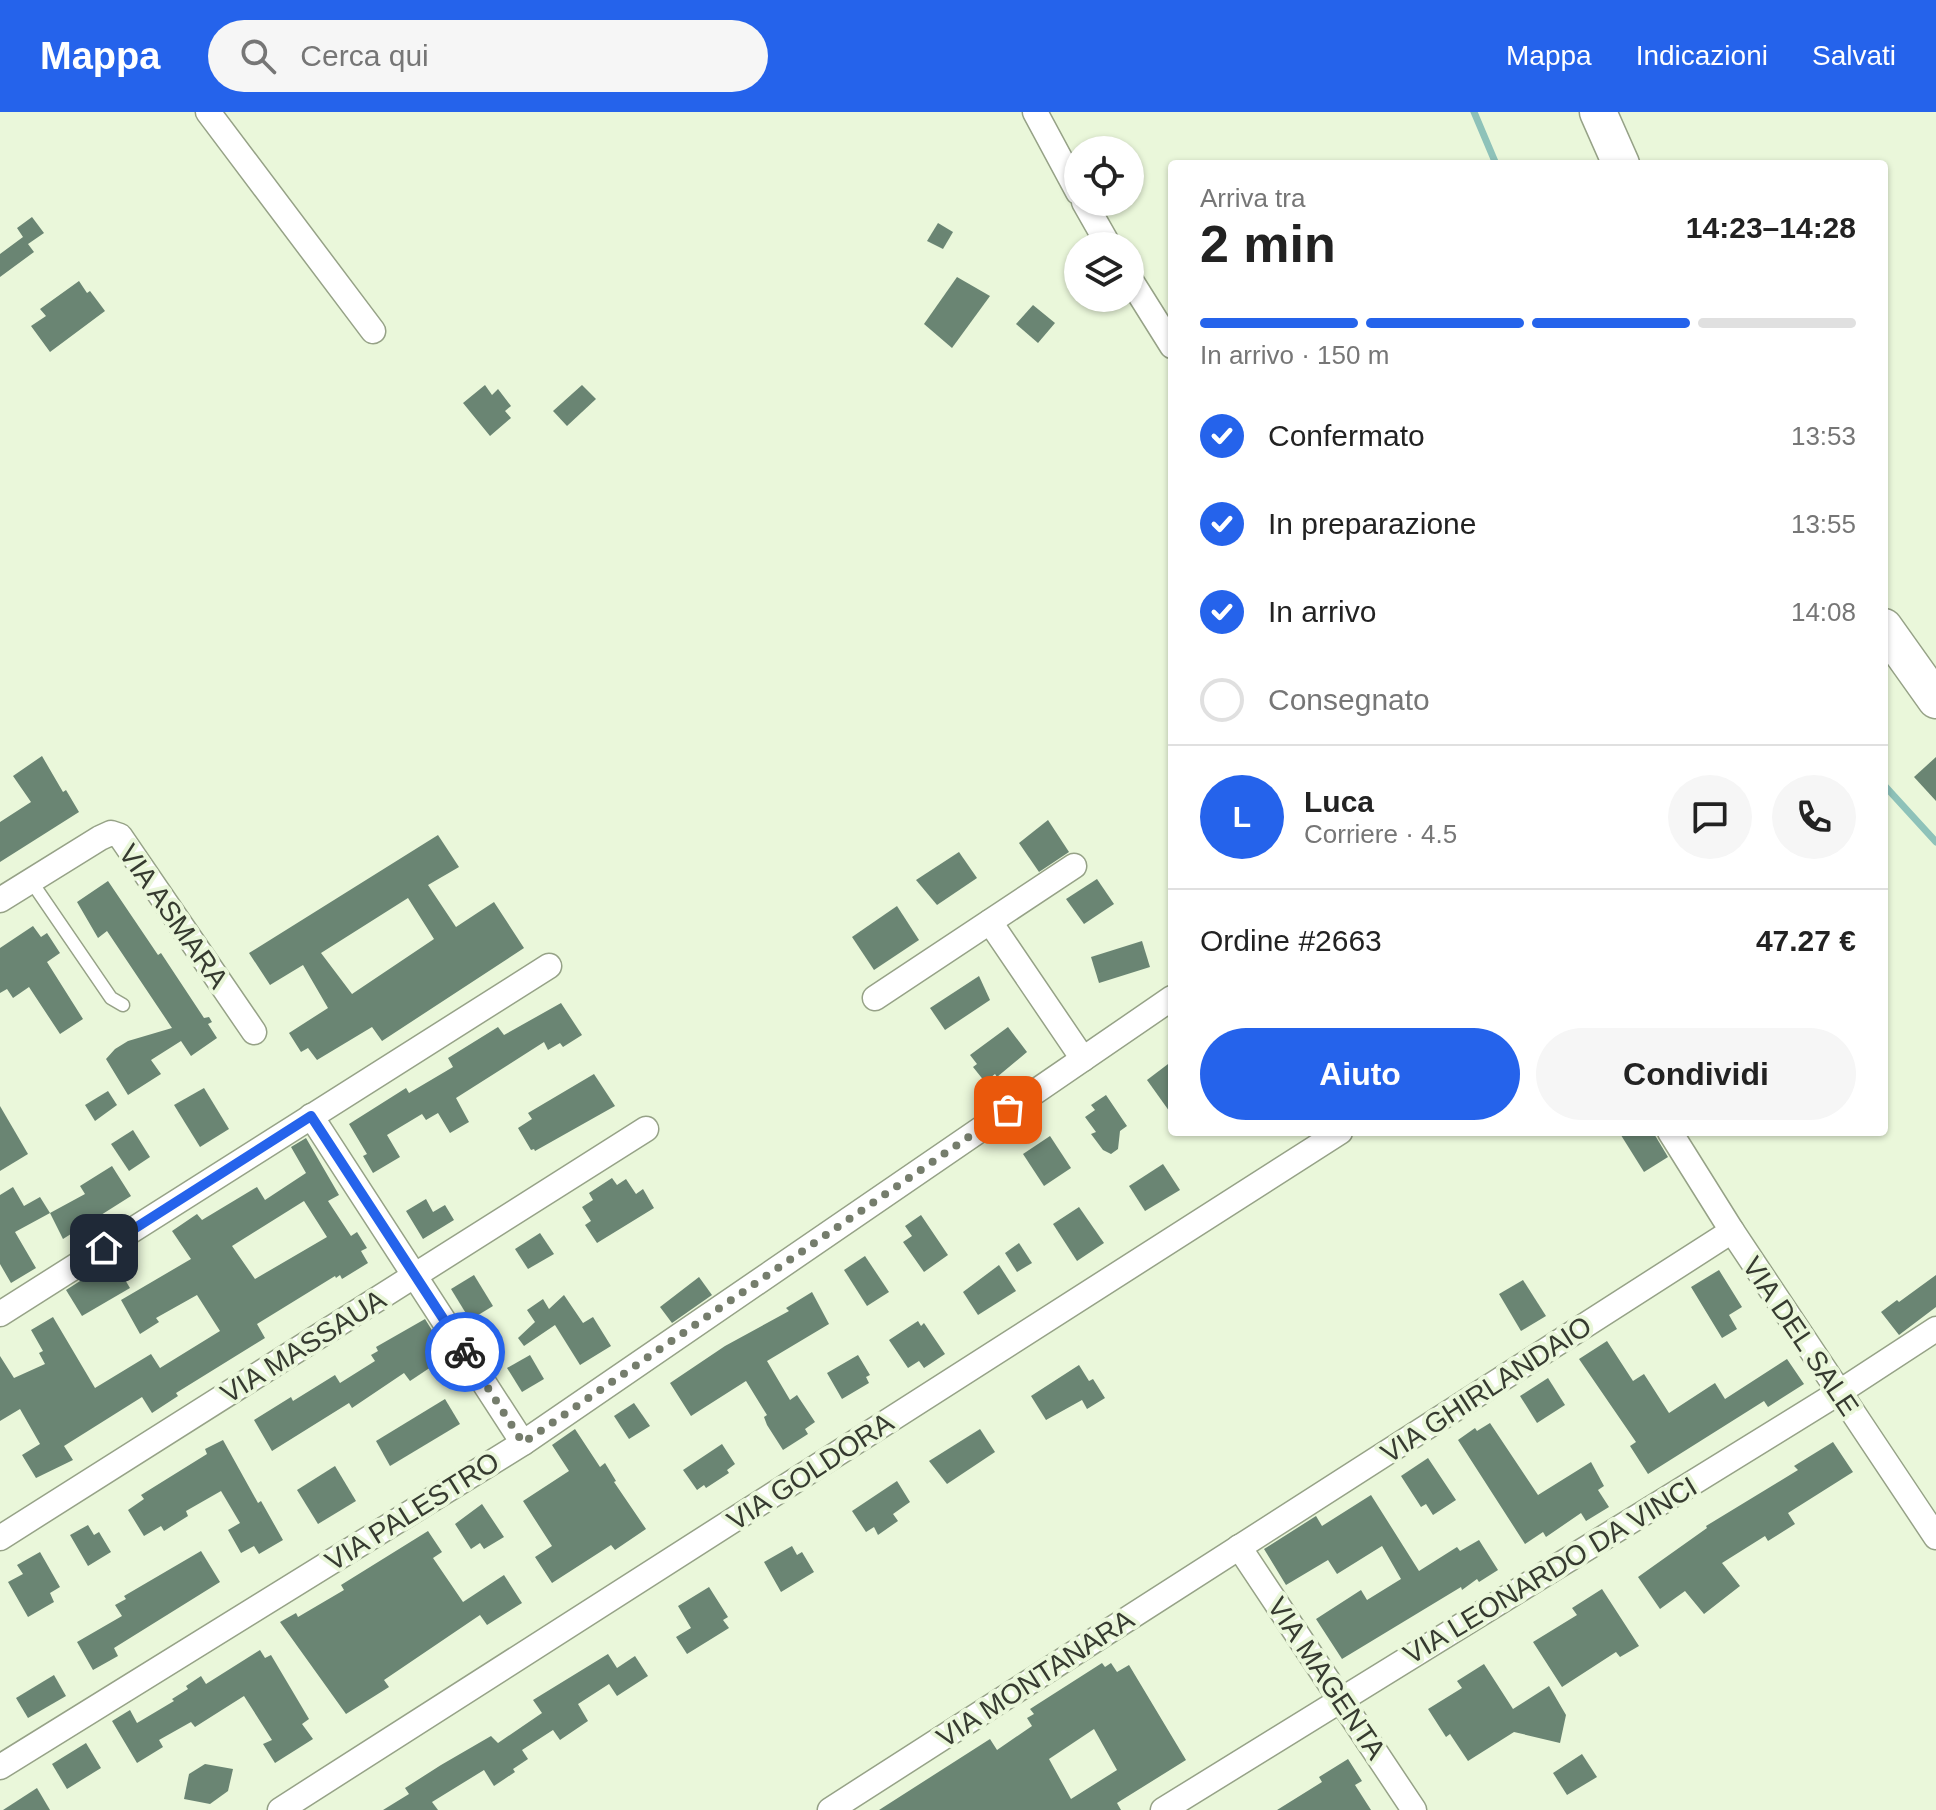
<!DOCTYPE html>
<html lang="it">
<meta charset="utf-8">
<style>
body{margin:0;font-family:Arial,sans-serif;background:#f6f6f6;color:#222;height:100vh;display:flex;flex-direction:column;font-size:30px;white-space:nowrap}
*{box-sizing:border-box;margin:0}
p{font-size:26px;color:#767676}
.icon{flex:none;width:44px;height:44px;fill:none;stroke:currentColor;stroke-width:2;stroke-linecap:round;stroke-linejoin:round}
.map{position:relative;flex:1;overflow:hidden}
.panel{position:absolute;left:1168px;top:48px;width:720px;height:976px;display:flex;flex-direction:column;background:#fff;border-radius:8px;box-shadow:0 2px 6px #0004}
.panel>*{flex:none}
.buttons{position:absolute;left:1064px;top:24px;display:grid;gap:16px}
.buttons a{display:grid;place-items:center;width:80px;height:80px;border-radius:50%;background:#fff;box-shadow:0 2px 6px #0004;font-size:40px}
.pin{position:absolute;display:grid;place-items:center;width:68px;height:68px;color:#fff;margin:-34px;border-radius:16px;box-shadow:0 4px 12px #0006}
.courier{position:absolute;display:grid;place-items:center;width:80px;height:80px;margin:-40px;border:6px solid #2563eb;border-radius:50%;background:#fff;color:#222;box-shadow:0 2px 10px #0007}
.headline em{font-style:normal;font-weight:800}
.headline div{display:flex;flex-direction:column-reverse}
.headline{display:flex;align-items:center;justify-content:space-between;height:136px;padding:0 32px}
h1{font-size:52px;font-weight:800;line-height:60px}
.bar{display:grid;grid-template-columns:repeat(4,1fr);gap:12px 8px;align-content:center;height:96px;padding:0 32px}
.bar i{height:10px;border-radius:6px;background:#e0e0e0}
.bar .active{background:#2563eb}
.bar p{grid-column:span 4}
.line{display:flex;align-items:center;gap:20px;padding:0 32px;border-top:2px solid #e0e0e0}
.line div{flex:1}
.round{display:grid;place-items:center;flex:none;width:84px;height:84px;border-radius:42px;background:#f6f6f6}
ol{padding:0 32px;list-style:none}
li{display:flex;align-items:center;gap:24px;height:88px}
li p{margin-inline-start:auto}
li .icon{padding:8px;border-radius:50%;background:#2563eb;color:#fff;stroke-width:4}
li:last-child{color:#767676}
li i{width:44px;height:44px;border:4px solid #e0e0e0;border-radius:50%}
.button{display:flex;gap:16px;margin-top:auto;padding:16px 32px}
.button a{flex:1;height:92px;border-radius:48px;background:#2563eb;color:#fff;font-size:32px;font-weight:800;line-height:92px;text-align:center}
.button a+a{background:#f6f6f6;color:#222}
header{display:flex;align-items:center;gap:48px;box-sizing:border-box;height:112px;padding:0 40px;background:#2563eb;color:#fff}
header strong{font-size:38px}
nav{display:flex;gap:44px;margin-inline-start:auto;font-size:28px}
.search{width:560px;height:72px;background:#f6f6f6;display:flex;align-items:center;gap:20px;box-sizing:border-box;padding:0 28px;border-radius:44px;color:#767676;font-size:30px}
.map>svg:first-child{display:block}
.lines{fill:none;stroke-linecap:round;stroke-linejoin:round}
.stream{stroke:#8ec2b9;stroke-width:7}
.building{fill:#6a8573;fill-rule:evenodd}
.lane-casing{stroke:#96a287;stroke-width:15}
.street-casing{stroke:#96a287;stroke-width:27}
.secondary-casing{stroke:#96a287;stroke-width:39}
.lane{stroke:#fff;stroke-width:12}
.street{stroke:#fff;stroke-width:24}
.secondary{stroke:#fff;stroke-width:36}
.done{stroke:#757d6c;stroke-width:8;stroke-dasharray:0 14.4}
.route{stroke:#2563eb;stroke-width:10}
.labels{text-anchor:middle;stroke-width:8;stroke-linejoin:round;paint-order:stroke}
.street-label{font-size:28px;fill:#363b30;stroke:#eaf7da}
</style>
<header>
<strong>Mappa</strong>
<div class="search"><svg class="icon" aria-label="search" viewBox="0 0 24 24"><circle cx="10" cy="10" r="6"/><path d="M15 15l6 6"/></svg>Cerca qui</div>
<nav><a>Mappa</a><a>Indicazioni</a><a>Salvati</a></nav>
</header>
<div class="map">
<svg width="1936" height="1698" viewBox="0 0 1936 1698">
<rect width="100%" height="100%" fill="#eaf7da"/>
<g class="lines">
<!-- stream -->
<g class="stream">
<polyline points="1474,0 1496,52"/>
<polyline points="1884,673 1936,730"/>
</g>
</g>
<!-- building -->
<g class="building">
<polygon points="32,105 44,121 28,132 34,140 0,165 0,142 23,125 17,116"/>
<polygon points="938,111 953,120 943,137 927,129"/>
<polygon points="957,165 990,184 952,236 924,212"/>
<polygon points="79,169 87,181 90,179 105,199 50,240 31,214 46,204 40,197"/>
<polygon points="1033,193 1055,211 1038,231 1016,212"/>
<polygon points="485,273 492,283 498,277 511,294 505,299 511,306 490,324 463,291"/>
<polygon points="582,273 596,287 567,314 553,299"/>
<polygon points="42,644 63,680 66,678 79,700 0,750 0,710 31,690 13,664"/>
<polygon points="1936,645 1936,689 1914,665"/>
<polygon points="1048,708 1069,740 1039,760 1019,731"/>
<path d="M438,723L459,755L428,773L456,815L494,790L524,836L382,929L372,915L317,948L308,936L301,940L289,921L328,896L303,853L270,873L249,841ZM408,786L434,827L352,882L321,841Z"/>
<polygon points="959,740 977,766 937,793 916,768"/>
<polygon points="1097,767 1114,792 1084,812 1066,787"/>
<polygon points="108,769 158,843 161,841 204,906 209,905 212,910 208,912 217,926 191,944 181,929 151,948 161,962 128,983 106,947 115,937 128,929 172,916 107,819 98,826 77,790"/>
<polygon points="897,794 919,828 874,858 852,825"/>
<polygon points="33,814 41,825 47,821 60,841 47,850 83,907 60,922 29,875 13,886 7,877 0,881 0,836"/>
<polygon points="1142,829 1150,855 1099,871 1091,845"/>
<polygon points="979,864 990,888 945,918 930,896"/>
<polygon points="561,891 582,923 563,935 560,931 548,938 544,930 456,986 469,1010 450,1021 438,1001 426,1008 422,1002 387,1023 400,1045 373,1061 363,1044 367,1042 349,1012 406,976 409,981 453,955 448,946 498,915 504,923"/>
<polygon points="1008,915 1027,940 997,965 995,962 985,970 973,955 977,952 970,943"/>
<polygon points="1172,949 1172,1003 1147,968"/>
<polygon points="594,962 615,994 535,1039 534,1037 531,1038 518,1016 532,1007 528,1001"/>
<polygon points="204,976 229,1017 200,1035 174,993"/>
<polygon points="108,979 117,993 95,1009 85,993"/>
<polygon points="1106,983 1127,1014 1120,1019 1118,1037 1111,1042 1103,1038 1091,1022 1096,1020 1085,1005 1095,998 1091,993"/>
<polygon points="0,994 28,1042 0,1059"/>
<polygon points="133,1018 150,1045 129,1059 111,1032"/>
<polygon points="1619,1020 1653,1020 1668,1045 1644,1060"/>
<polygon points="1050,1024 1071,1056 1044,1074 1023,1042"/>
<path d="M306,1026L339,1083L328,1089L351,1124L357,1120L367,1136L361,1139L368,1151L342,1167L340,1163L336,1166L335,1164L257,1212L265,1226L176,1281L178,1284L152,1301L142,1285L64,1334L73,1348L36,1366L22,1343L40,1332L20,1297L0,1309V1244L14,1266L45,1252L39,1241L43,1239L31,1218L53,1205L95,1276L151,1242L160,1256L220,1219L197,1183L156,1206L159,1210L140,1222L121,1188L191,1147L172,1119L197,1102L202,1108L257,1075L265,1088L306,1061L291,1035ZM304,1089L327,1125L255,1167L232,1134Z"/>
<polygon points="1163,1052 1180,1078 1145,1099 1129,1074"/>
<polygon points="112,1054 131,1084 63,1127 50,1101 85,1082 80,1074"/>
<polygon points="612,1066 617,1073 626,1067 636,1082 643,1077 654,1096 597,1131 585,1113 591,1109 582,1095 593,1088 589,1081"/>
<polygon points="13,1075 24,1094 40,1085 50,1101 15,1120 36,1156 11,1171 0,1152 0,1083"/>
<polygon points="426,1087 433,1100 445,1093 454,1108 423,1127 406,1099"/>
<polygon points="1079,1095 1104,1131 1077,1149 1053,1112"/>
<polygon points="921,1103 948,1143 924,1160 903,1130 912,1124 905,1114"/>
<polygon points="540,1121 554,1142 528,1157 515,1137"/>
<polygon points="1019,1131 1032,1151 1017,1160 1005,1141"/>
<polygon points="865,1144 889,1180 867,1194 844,1158"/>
<polygon points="113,1148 130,1176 82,1204 66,1178"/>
<polygon points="999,1153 1016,1179 978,1203 963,1180"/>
<polygon points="1719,1158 1742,1195 1729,1203 1737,1217 1722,1226 1691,1175"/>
<polygon points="474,1163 493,1194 470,1208 451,1177"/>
<polygon points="1936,1163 1936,1195 1899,1223 1881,1200 1897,1188 1899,1190"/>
<polygon points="699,1165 712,1183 672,1211 660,1195"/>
<polygon points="1523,1168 1546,1204 1521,1219 1499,1182"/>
<polygon points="812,1180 829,1212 767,1249 790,1288 797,1283 815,1310 805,1317 808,1322 783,1338 767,1313 764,1305 767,1303 746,1269 691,1304 670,1271 725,1234 789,1199 786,1196"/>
<polygon points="564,1183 583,1211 593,1205 611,1234 580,1253 555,1213 524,1234 518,1226 535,1210 527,1198 543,1187 549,1197"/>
<polygon points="425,1207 438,1228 428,1235 432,1242 426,1247 431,1255 410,1269 404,1261 352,1296 349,1291 272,1339 254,1308 291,1285 293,1289 335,1263 340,1271 375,1249 371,1243 378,1239 376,1235"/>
<polygon points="918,1209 921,1214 924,1211 945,1242 924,1256 919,1249 908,1256 889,1228"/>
<polygon points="1607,1229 1633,1269 1644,1262 1669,1301 1715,1271 1725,1287 1787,1247 1804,1272 1768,1295 1764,1289 1648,1362 1630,1334 1636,1330 1579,1247"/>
<polygon points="530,1243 544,1267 522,1280 507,1256"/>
<polygon points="858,1243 870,1263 866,1265 869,1271 842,1287 827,1261"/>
<polygon points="1079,1253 1089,1269 1093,1267 1105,1286 1087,1297 1082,1288 1046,1308 1031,1284"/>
<polygon points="1548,1266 1565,1293 1537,1311 1520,1284"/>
<polygon points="445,1287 460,1312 390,1354 376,1329"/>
<polygon points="634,1291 650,1314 629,1327 614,1304"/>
<polygon points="1490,1311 1538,1383 1591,1350 1604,1374 1598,1378 1609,1395 1586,1409 1581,1401 1546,1425 1543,1420 1525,1432 1458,1328 1475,1316 1477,1319"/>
<polygon points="575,1317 600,1355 605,1351 616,1369 614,1370 646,1417 615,1438 611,1433 552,1471 535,1445 552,1434 523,1389 569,1359 552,1333"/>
<polygon points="980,1317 995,1340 947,1372 929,1349"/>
<polygon points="223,1328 258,1391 261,1389 283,1428 259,1442 254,1434 241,1441 228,1418 240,1411 221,1379 186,1399 188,1404 164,1419 161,1414 144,1424 128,1398 144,1387 141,1383 207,1342 205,1337"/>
<polygon points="1833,1330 1853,1360 1788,1401 1795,1412 1768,1429 1765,1424 1722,1451 1740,1474 1704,1502 1685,1479 1660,1497 1638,1465 1707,1416 1706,1414 1798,1358 1794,1354"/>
<polygon points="722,1332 735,1352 727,1358 729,1361 706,1376 704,1373 697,1378 683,1358"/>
<polygon points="1428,1346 1456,1388 1433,1403 1426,1392 1421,1395 1401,1364"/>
<polygon points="335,1354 356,1389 318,1412 297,1378"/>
<polygon points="897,1369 910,1390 893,1402 898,1409 878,1423 874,1415 866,1420 852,1399"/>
<polygon points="1371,1383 1419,1459 1457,1435 1460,1439 1479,1428 1498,1458 1479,1470 1477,1467 1462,1478 1461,1475 1342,1547 1316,1507 1361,1478 1367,1488 1401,1467 1382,1434 1337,1462 1328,1448 1286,1473 1264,1437 1316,1404 1322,1414"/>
<polygon points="482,1392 504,1425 484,1437 480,1431 471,1437 455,1412"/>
<polygon points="88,1413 94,1423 99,1420 111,1440 88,1454 70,1423"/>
<polygon points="428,1419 442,1440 433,1446 463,1490 504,1463 522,1491 487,1513 480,1503 384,1568 389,1575 346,1602 280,1510 296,1501 298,1505 344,1478 341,1473"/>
<polygon points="792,1434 797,1443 802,1440 814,1460 781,1480 764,1450"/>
<polygon points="201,1439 220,1470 114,1536 118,1544 93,1558 77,1530 122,1504 115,1493 126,1487 124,1484"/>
<polygon points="40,1440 60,1475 50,1481 54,1490 28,1505 8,1470 23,1462 17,1453"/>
<polygon points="709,1475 728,1505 723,1508 729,1516 687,1542 676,1525 691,1516 678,1494"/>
<polygon points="1602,1477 1639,1534 1620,1545 1616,1540 1562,1575 1533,1530 1577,1503 1572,1496"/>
<polygon points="260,1538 265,1546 271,1543 309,1607 302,1612 313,1627 275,1651 263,1632 272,1628 244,1584 195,1615 191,1610 159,1628 163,1635 137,1651 112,1609 130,1598 137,1611 174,1589 172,1587 188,1577 186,1574 201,1564 206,1572"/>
<polygon points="608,1542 617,1556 635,1544 648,1564 617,1584 609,1572 578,1592 588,1609 560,1628 553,1618 522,1638 528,1647 513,1657 515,1660 494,1674 484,1658 432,1690 438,1698 383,1698 409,1682 405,1676 441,1653 491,1624 498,1631 542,1601 533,1588"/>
<path d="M1102,1551L1105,1555L1111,1551L1117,1560L1129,1553L1186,1648L1117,1691L1121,1698H879L990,1627L997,1638L1032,1614L1027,1606L1034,1602L1030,1597ZM1094,1617L1117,1658L1071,1687L1049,1647Z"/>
<polygon points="1484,1552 1513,1597 1549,1574 1566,1603 1560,1631 1514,1620 1468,1649 1450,1622 1446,1625 1428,1597 1462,1576 1457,1569"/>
<polygon points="54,1563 66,1584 28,1606 16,1586"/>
<polygon points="86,1631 101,1656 67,1677 52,1652"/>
<polygon points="1582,1642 1597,1665 1567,1683 1553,1661"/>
<polygon points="1348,1647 1362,1669 1355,1673 1371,1698 1277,1698 1322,1670 1319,1665"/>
<polygon points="205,1652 233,1657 228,1679 210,1692 184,1687 189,1662"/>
<polygon points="37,1676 50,1698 3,1698"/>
</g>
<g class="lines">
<!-- lane casing -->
<g class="lane-casing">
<polyline id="lane" points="31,769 111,886 123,893"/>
</g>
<!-- street casing -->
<g class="street-casing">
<g id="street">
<polyline points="208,0 373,219"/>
<polyline points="1035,0 1078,80"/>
<polyline points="1084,90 1109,134"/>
<polyline points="1130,167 1172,234"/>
<polyline points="0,788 100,726 111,721 120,724 254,920"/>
<polyline points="990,810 1083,947"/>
<polyline points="875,886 1074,754"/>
<polyline points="311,1004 523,1331"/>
<polyline points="1670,1020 1732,1119 1936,1425"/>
<polyline points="0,1202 549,854"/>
<polyline points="0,1426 646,1017"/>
<polyline points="1239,1435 1414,1698"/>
<polyline points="0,1655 523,1331 1172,886"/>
<polyline points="280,1698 1340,1020"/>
<polyline points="830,1698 1732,1119"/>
<polyline points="1163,1698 1838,1281 1936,1217"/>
</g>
</g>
<!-- secondary casing -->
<g class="secondary-casing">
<g id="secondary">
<polyline points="1598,0 1621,52"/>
<polyline points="1884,515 1936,588"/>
</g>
</g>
<!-- lane -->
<use href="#lane" class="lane"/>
<!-- street -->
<use href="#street" class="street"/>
<!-- secondary -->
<use href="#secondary" class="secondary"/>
</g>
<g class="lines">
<!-- done -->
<polyline class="done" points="465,1240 523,1331 1008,998"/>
<!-- route -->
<polyline class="route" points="104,1136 311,1004 465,1240"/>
</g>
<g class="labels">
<!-- street labels -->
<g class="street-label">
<text transform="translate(174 804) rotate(55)" y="10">VIA ASMARA</text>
<text transform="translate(1801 1224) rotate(56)" y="10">VIA DEL SALE</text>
<text transform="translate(303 1234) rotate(-32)" y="10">VIA MASSAUA</text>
<text transform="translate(1486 1277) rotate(-33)" y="10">VIA GHIRLANDAIO</text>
<text transform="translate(810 1359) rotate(-33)" y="10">VIA GOLDORA</text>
<text transform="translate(412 1399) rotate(-32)" y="10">VIA PALESTRO</text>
<text transform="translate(1550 1458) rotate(-31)" y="10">VIA LEONARDO DA VINCI</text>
<text transform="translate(1035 1566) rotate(-33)" y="10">VIA MONTANARA</text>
<text transform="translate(1327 1566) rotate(56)" y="10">VIA MAGENTA</text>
</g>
</g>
</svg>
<div class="buttons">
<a><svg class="icon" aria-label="locate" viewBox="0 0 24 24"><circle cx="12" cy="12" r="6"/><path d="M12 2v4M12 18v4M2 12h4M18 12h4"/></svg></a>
<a><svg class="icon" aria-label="layers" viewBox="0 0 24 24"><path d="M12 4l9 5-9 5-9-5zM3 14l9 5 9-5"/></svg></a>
</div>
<div class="pin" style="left:1008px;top:998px;background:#ea580c"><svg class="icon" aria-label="bag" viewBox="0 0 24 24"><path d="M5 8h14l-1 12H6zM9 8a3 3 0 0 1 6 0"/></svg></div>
<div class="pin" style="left:104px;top:1136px;background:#1f2937"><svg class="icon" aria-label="home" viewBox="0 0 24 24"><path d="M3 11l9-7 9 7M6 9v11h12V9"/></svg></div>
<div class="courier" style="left:465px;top:1240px"><svg class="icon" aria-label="bike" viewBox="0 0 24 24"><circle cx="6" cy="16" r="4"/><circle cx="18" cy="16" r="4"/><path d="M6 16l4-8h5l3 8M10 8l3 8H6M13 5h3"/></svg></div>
<section class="panel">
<div class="headline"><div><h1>2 min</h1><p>Arriva tra</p></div><em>14:23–14:28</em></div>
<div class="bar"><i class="active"></i><i class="active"></i><i class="active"></i><i></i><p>In arrivo · 150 m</p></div>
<ol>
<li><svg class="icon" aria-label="check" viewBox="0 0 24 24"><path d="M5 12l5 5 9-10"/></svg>Confermato<p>13:53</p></li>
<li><svg class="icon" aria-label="check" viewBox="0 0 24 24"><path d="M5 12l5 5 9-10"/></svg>In preparazione<p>13:55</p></li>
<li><svg class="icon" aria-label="check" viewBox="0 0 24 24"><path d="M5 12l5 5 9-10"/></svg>In arrivo<p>14:08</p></li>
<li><i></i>Consegnato</li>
</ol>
<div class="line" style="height:144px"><b class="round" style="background:#2563eb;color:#fff">L</b><div><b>Luca</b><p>Corriere · 4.5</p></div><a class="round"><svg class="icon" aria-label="chat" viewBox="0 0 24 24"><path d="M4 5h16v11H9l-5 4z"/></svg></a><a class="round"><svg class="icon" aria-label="phone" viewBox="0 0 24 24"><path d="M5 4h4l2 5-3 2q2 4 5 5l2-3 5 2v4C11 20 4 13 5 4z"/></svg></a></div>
<div class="line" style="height:104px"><div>Ordine #2663</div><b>47.27 €</b></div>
<div class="button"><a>Aiuto</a><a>Condividi</a></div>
</section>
</div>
